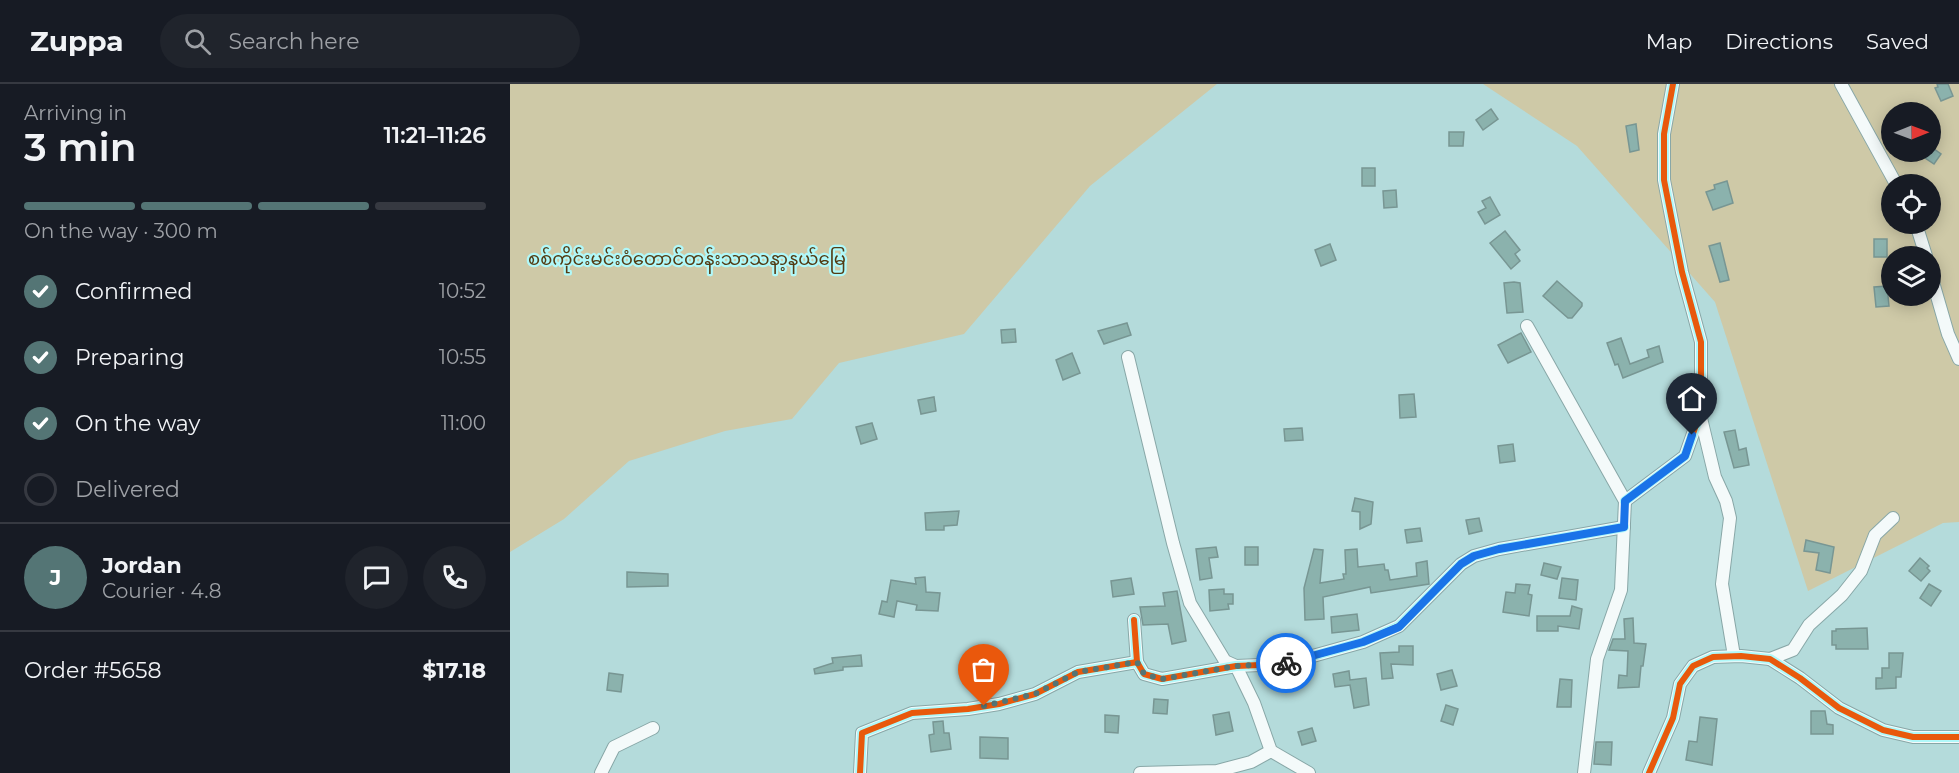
<!DOCTYPE html>
<meta charset="utf-8">
<style>
body{margin:0;font-family:Montserrat,"Noto Sans Myanmar",sans-serif;background:#20242c;color:#f1f3f6;height:100vh;display:flex;flex-direction:column;font-size:22px;white-space:nowrap}
*{box-sizing:border-box;margin:0}
p{font-size:20px;color:#9ea1a6}
.icon{flex:none;width:33px;height:33px;fill:none;stroke:currentColor;stroke-width:2;stroke-linecap:round;stroke-linejoin:round}
.map{position:relative;flex:1;overflow:hidden}
.details{display:flex;flex-direction:column;background:#171b24;width:510px}
.details>*{flex:none}
.needle{width:39px;rotate:89deg}
.controls{position:absolute;left:1371px;top:18px;display:grid;gap:12px}
.controls a{display:grid;place-items:center;width:60px;height:60px;border-radius:50%;background:#171b24;box-shadow:0 3px 15px #0003;font-size:30px}
.pin{position:absolute;display:grid;place-items:center;width:51px;height:51px;color:#fff;margin:-62px -26px;border-radius:50% 50% 50% 0;rotate:-45deg;box-shadow:0 0 6px #0007}
.pin .icon{rotate:45deg}
.courier{position:absolute;display:grid;place-items:center;width:60px;height:60px;margin:-30px;border:4px solid #1a73e8;border-radius:50%;background:#fff;color:#222;box-shadow:0 2px 8px #0007}
.overview em{font-style:normal;font-weight:600}
.overview div{display:flex;flex-direction:column-reverse}
.overview{display:flex;align-items:center;justify-content:space-between;height:102px;padding:0 24px}
h1{font-size:39px;font-weight:600;line-height:45px}
.bar{display:grid;grid-template-columns:repeat(4,1fr);gap:9px 6px;align-content:center;height:72px;padding:0 24px}
.bar i{height:8px;border-radius:4px;background:#363941}
.bar .selected{background:#547575}
.bar p{grid-column:span 4}
.line{display:flex;align-items:center;gap:15px;padding:0 24px;border-top:2px solid #363941}
.line div{flex:1}
.round{display:grid;place-items:center;flex:none;width:63px;height:63px;border-radius:32px;background:#20242c}
ol{padding:0 24px;list-style:none}
li{display:flex;align-items:center;gap:18px;height:66px}
li p{margin-inline-start:auto}
li .icon{padding:6px;border-radius:50%;background:#547575;color:#fff;stroke-width:4}
li:last-child{color:#9ea1a6}
li i{width:33px;height:33px;border:3px solid #363941;border-radius:50%}
header{display:flex;align-items:center;gap:36px;box-sizing:border-box;height:84px;padding:0 30px;background:#171b24;border-bottom:2px solid #363941}
header strong{font-size:28px}
nav{display:flex;gap:33px;margin-inline-start:auto;font-size:21px}
.search{width:420px;height:54px;background:#20242c;display:flex;align-items:center;gap:15px;box-sizing:border-box;padding:0 21px;border-radius:33px;color:#9ea1a6;font-size:22px}
main{display:flex;flex:1;min-height:0}
.map>svg:first-child{display:block}
.green{fill:#cec9a7;fill-rule:evenodd}
.building{fill:#8bb2ad;stroke:#789693;stroke-width:1.5}
.lines{fill:none;stroke-linecap:round;stroke-linejoin:round}
.minor-casing{stroke:#88a7a7;stroke-width:14}
.minor{stroke:#f4fafa;stroke-width:12}
.cycleway-casing{stroke:#b0f8f9;stroke-width:10}
.cycleway{stroke:#e8590c;stroke-width:6}
.done{stroke:#547575;stroke-width:6;stroke-dasharray:0 10.8}
.route{stroke:#1a73e8;stroke-width:8}
.labels{text-anchor:middle;stroke-width:4.5;stroke-linejoin:round;paint-order:stroke}
.park-label{font-size:18px;fill:#533b13;stroke:#b0f8f9}
</style>
<header>
<strong>Zuppa</strong>
<div class="search"><svg class="icon" aria-label="search" viewBox="0 0 24 24"><circle cx="10" cy="10" r="6"/><path d="M15 15l6 6"/></svg>Search here</div>
<nav><a>Map</a><a>Directions</a><a>Saved</a></nav>
</header>
<main>
<section class="details">
<div class="overview"><div><h1>3 min</h1><p>Arriving in</p></div><em>11:21–11:26</em></div>
<div class="bar"><i class="selected"></i><i class="selected"></i><i class="selected"></i><i></i><p>On the way · 300 m</p></div>
<ol>
<li><svg class="icon" aria-label="check" viewBox="0 0 24 24"><path d="M5 12l5 5 9-10"/></svg>Confirmed<p>10:52</p></li>
<li><svg class="icon" aria-label="check" viewBox="0 0 24 24"><path d="M5 12l5 5 9-10"/></svg>Preparing<p>10:55</p></li>
<li><svg class="icon" aria-label="check" viewBox="0 0 24 24"><path d="M5 12l5 5 9-10"/></svg>On the way<p>11:00</p></li>
<li><i></i>Delivered</li>
</ol>
<div class="line" style="height:108px"><b class="round" style="background:#547575;color:#fff">J</b><div><b>Jordan</b><p>Courier · 4.8</p></div><a class="round"><svg class="icon" aria-label="chat" viewBox="0 0 24 24"><path d="M4 5h16v11H9l-5 4z"/></svg></a><a class="round"><svg class="icon" aria-label="phone" viewBox="0 0 24 24"><path d="M5 4h4l2 5-3 2q2 4 5 5l2-3 5 2v4C11 20 4 13 5 4z"/></svg></a></div>
<div class="line" style="height:78px"><div>Order #5658</div><b>$17.18</b></div>
</section>
<div class="map">
<svg width="1449" height="689" viewBox="0 0 1449 689">
<rect width="100%" height="100%" fill="#b4dbdb"/>
<!-- green -->
<g class="green">
<polygon points="0,0 707,0 580,102 454,250 329,279 282,335 215,347 119,377 54,435 0,468"/>
<path d="M973,0H1449V438L1433,439L1298,507L1205,218L1067,62ZM1382,28H1420V68H1382ZM1382,100H1420V140H1382ZM1382,172H1420V212H1382Z"/>
</g>
<!-- building -->
<g class="building">
<polygon points="1427,0 1438,0 1443,12 1431,17 1425,4 1428,3"/>
<polygon points="981,25 988,35 973,46 966,36"/>
<polygon points="1126,40 1129,66 1120,68 1116,42"/>
<polygon points="939,48 954,48 953,62 939,62"/>
<polygon points="1420,62 1431,70 1424,80 1406,68 1420,68"/>
<rect x="852" y="84" width="13" height="18"/>
<polygon points="1217,97 1223,119 1203,126 1196,108 1205,105 1204,101"/>
<polygon points="886,106 887,123 874,124 873,107"/>
<polygon points="980,113 990,131 975,140 968,128 976,124 972,117"/>
<polygon points="995,147 1010,166 1005,170 1010,177 1001,185 980,159"/>
<rect x="1364" y="155" width="13" height="18"/>
<polygon points="1210,159 1219,196 1210,198 1199,162"/>
<polygon points="820,160 826,176 811,182 805,166"/>
<polygon points="1047,197 1072,219 1072,222 1062,234 1058,234 1033,212"/>
<polygon points="1004,198 1010,199 1013,228 997,229 994,199"/>
<polygon points="1377,202 1379,222 1366,223 1364,203"/>
<polygon points="617,239 621,251 594,260 588,247"/>
<polygon points="505,245 506,258 492,259 491,246"/>
<polygon points="1011,249 1021,268 998,279 988,261"/>
<polygon points="1111,254 1120,280 1139,273 1137,266 1149,262 1153,278 1113,294 1108,280 1105,281 1097,259"/>
<polygon points="562,269 570,289 553,296 546,276"/>
<polygon points="904,310 906,333 890,334 889,311"/>
<polygon points="424,313 426,327 411,330 408,316"/>
<polygon points="362,339 367,355 351,360 346,343"/>
<polygon points="792,344 793,356 775,357 774,345"/>
<polygon points="1225,346 1229,366 1236,364 1239,381 1224,384 1214,348"/>
<polygon points="1003,360 1005,377 990,379 988,362"/>
<polygon points="845,414 863,418 861,440 850,445 850,428 842,427"/>
<polygon points="449,427 447,441 434,442 434,446 416,446 415,429"/>
<polygon points="969,434 972,447 959,450 956,436"/>
<polygon points="910,444 912,457 897,459 895,446"/>
<polygon points="1296,456 1324,463 1320,489 1306,486 1309,469 1294,467"/>
<polygon points="706,463 708,473 699,474 702,494 690,496 686,465"/>
<rect x="735" y="463" width="13" height="18"/>
<polygon points="804,465 813,466 810,499 834,495 833,490 836,490 835,466 847,465 848,483 874,480 875,486 878,486 880,496 907,492 906,479 917,477 919,500 861,509 860,503 813,513 814,535 795,536 794,504"/>
<polygon points="1410,474 1419,482 1417,484 1420,487 1411,497 1399,487"/>
<polygon points="1034,479 1051,483 1047,495 1031,491"/>
<polygon points="117,488 158,490 158,502 117,503"/>
<polygon points="415,493 416,508 430,509 428,527 406,526 407,521 387,517 384,533 369,530 372,517 377,518 381,496 406,500 405,494"/>
<polygon points="621,494 624,510 603,513 601,497"/>
<polygon points="1052,494 1068,496 1066,516 1049,514"/>
<polygon points="1006,500 1020,501 1018,510 1022,511 1019,532 993,528 996,508 1005,509"/>
<polygon points="1419,500 1431,507 1421,522 1410,514"/>
<polygon points="714,505 714,510 723,510 723,520 718,520 719,525 700,527 699,506"/>
<polygon points="667,507 676,557 662,560 658,540 633,541 630,523 655,522 653,509"/>
<polygon points="1062,522 1072,525 1069,545 1048,542 1048,547 1027,547 1027,532 1060,532"/>
<polygon points="847,530 849,546 822,549 821,533"/>
<polygon points="1123,534 1124,559 1136,560 1133,582 1131,582 1129,603 1108,604 1109,591 1117,592 1118,567 1099,566 1103,555 1115,555 1114,535"/>
<polygon points="1357,544 1358,565 1326,565 1326,561 1322,561 1322,547 1326,547 1326,545"/>
<polygon points="889,562 903,562 903,581 881,580 883,594 872,595 870,569 889,568"/>
<polygon points="1379,569 1393,569 1391,593 1386,593 1386,604 1366,605 1366,594 1372,594 1372,584 1379,584"/>
<polygon points="351,571 352,582 333,583 333,586 305,590 304,585 323,579 322,574"/>
<polygon points="942,586 947,602 931,606 927,590"/>
<polygon points="839,587 840,596 856,594 859,621 844,624 840,601 825,603 823,590"/>
<polygon points="99,589 113,591 111,608 97,606"/>
<polygon points="1050,595 1062,596 1061,623 1047,623"/>
<polygon points="644,615 658,616 657,630 643,629"/>
<polygon points="936,621 948,625 943,641 931,637"/>
<polygon points="1301,627 1315,627 1317,640 1323,641 1323,650 1301,650"/>
<polygon points="719,628 723,647 706,651 703,631"/>
<polygon points="595,631 609,632 608,649 595,648"/>
<polygon points="1190,633 1207,635 1202,681 1176,676 1179,657 1187,658"/>
<polygon points="433,637 434,649 439,649 441,665 421,668 419,651 424,650 423,638"/>
<polygon points="802,644 806,657 792,661 788,648"/>
<polygon points="470,653 498,654 498,675 470,674"/>
<polygon points="1086,658 1102,658 1101,681 1084,680"/>
</g>
<g class="lines">
<!-- minor casing -->
<g class="minor-casing">
<g id="minor">
<polyline points="1331,0 1386,100"/>
<polyline points="1406,140 1416,172"/>
<polyline points="1420,188 1438,250 1449,275"/>
<polyline points="1017,242 1115,417 1111,506 1087,575 1074,689"/>
<polyline points="618,273 663,459 680,519 715,577 726,582 744,619 761,667 799,689"/>
<polyline points="1190,330 1205,393 1216,417 1220,434 1212,500 1224,572"/>
<polyline points="1115,417 1175,372 1191,327 1191,258 1172,188 1154,96 1154,50 1163,0"/>
<polyline points="624,536 627,578 634,590 652,595 726,582 774,580 853,558 889,542 951,480 964,472 989,465 1114,443"/>
<polyline points="1260,575 1283,566 1299,541 1332,511 1351,487 1365,451 1383,434"/>
<polyline points="91,689 104,663 143,644"/>
<polyline points="350,689 352,649 402,629 458,625 489,620 525,610 568,588 627,578"/>
<polyline points="630,689 707,687 741,678 761,667"/>
<polyline points="1139,689 1163,634 1170,600 1183,582 1203,573 1231,572 1260,575 1290,594 1329,624 1373,646 1403,653 1449,653"/>
</g>
</g>
<!-- minor -->
<use href="#minor" class="minor"/>
<!-- cycleway casing -->
<g class="cycleway-casing">
<g id="cycleway">
<polyline points="1115,417 1175,372 1191,327 1191,258 1172,188 1154,96 1154,50 1163,0"/>
<polyline points="624,536 627,578 634,590 652,595 726,582 774,580 853,558 889,542 951,480 964,472 989,465 1114,443"/>
<polyline points="350,689 352,649 402,629 458,625 489,620 525,610 568,588 627,578"/>
<polyline points="1139,689 1163,634 1170,600 1183,582 1203,573 1231,572 1260,575 1290,594 1329,624 1373,646 1403,653 1449,653"/>
</g>
</g>
<!-- cycleway -->
<use href="#cycleway" class="cycleway"/>
</g>
<g class="lines">
<!-- done -->
<polyline class="done" points="474,622 525,610 568,588 627,578 634,590 652,595 726,582 776,579"/>
<!-- route -->
<polyline class="route" points="776,579 853,558 889,543 951,480 964,472 989,465 1114,443 1115,417 1175,372 1182,351"/>
</g>
<g class="labels">
<!-- park labels -->
<g class="park-label">
<text x="177" y="181">စစ်ကိုင်းမင်းဝံတောင်တန်းသာသနာ့နယ်မြေ</text>
</g>
</g>
</svg>
<div class="controls">
<a><svg class="needle" viewBox="-14 -14 28 28"><path d="M0-13l5 13h-10z" fill="#e53935"/><path d="M0 13l5-13h-10z" fill="#9ea1a6"/></svg></a>
<a><svg class="icon" aria-label="locate" viewBox="0 0 24 24"><circle cx="12" cy="12" r="6"/><path d="M12 2v4M12 18v4M2 12h4M18 12h4"/></svg></a>
<a><svg class="icon" aria-label="layers" viewBox="0 0 24 24"><path d="M12 4l9 5-9 5-9-5zM3 14l9 5 9-5"/></svg></a>
</div>
<div class="pin" style="left:474px;top:622px;background:#ea580c"><svg class="icon" aria-label="bag" viewBox="0 0 24 24"><path d="M5 8h14l-1 12H6zM9 8a3 3 0 0 1 6 0"/></svg></div>
<div class="pin" style="left:1182px;top:351px;background:#1f2937"><svg class="icon" aria-label="home" viewBox="0 0 24 24"><path d="M3 11l9-7 9 7M6 9v11h12V9"/></svg></div>
<div class="courier" style="left:776px;top:579px"><svg class="icon" aria-label="bike" viewBox="0 0 24 24"><circle cx="6" cy="16" r="4"/><circle cx="18" cy="16" r="4"/><path d="M6 16l4-8h5l3 8M10 8l3 8H6M13 5h3"/></svg></div>
</div>
</main>
